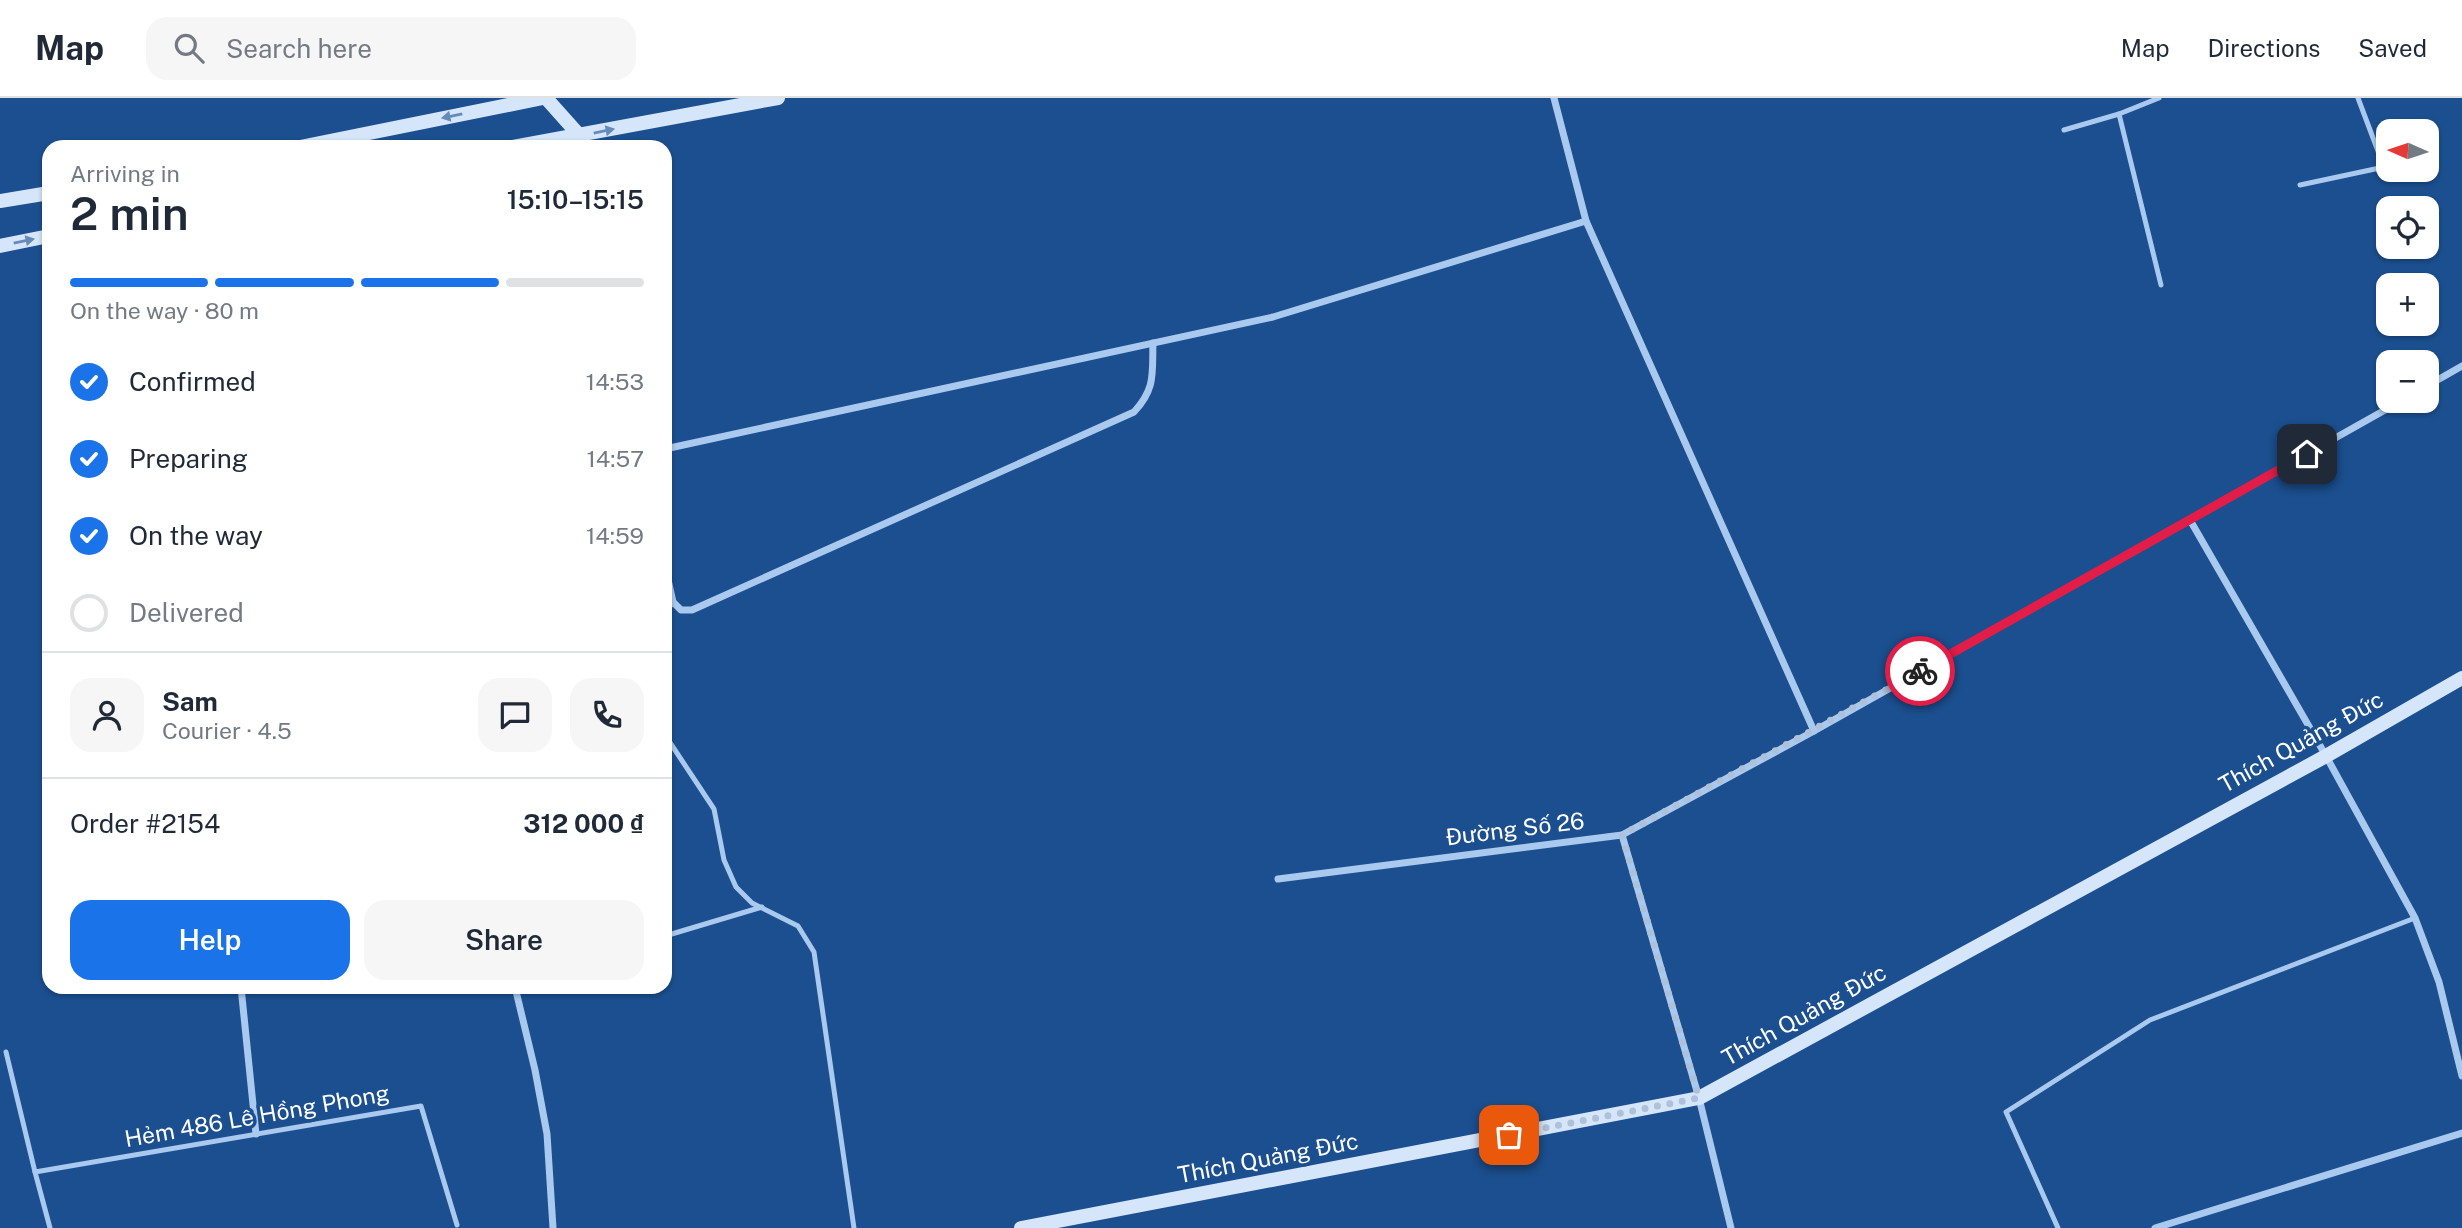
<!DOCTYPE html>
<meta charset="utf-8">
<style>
body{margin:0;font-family:"Public Sans",sans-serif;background:#f6f6f7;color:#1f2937;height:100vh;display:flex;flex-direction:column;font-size:26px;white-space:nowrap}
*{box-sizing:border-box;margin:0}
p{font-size:23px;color:#747a83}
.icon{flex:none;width:38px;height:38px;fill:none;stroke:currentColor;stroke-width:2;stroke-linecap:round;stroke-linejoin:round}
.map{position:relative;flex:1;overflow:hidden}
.panel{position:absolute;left:42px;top:42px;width:630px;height:854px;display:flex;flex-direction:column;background:#fff;border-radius:21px;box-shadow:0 2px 5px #0004}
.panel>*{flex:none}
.needle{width:46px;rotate:273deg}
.buttons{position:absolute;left:2376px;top:21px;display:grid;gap:14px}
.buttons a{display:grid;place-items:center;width:63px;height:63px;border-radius:14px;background:#fff;box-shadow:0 2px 5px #0004;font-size:35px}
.pin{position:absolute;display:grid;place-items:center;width:60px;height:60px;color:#fff;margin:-30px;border-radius:14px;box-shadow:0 4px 10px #0006}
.courier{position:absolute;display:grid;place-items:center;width:70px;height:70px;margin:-35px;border:5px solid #e11d48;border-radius:50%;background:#fff;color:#222;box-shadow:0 2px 9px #0007}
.overview em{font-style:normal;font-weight:600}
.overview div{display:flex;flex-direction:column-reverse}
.overview{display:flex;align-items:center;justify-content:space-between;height:119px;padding:0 28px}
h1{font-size:46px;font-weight:600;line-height:52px}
.bar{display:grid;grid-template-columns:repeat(4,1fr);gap:10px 7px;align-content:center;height:84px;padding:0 28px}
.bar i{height:9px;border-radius:5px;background:#e0e1e3}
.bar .on{background:#1a73e8}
.bar p{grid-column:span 4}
.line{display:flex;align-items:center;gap:18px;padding:0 28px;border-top:2px solid #e0e1e3}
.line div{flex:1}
.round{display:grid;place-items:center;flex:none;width:74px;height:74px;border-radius:21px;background:#f6f6f7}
ol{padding:0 28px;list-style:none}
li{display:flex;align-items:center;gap:21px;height:77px}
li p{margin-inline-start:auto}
li .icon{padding:7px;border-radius:50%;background:#1a73e8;color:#fff;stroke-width:4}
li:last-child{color:#747a83}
li i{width:38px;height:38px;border:4px solid #e0e1e3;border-radius:50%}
.cta{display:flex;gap:14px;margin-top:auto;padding:14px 28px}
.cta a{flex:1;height:80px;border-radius:21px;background:#1a73e8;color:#fff;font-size:28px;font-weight:600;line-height:80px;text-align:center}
.cta a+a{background:#f6f6f7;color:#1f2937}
header{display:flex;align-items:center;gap:42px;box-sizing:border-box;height:98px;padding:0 35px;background:#fff;border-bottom:2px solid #e0e1e3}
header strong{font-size:33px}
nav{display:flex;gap:38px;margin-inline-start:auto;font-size:24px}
.search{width:490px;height:63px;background:#f6f6f7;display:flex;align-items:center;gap:18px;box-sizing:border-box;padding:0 24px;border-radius:21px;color:#747a83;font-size:26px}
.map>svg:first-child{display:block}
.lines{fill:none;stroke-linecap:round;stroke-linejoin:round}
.lane{stroke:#a9c9ee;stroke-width:5}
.street{stroke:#a9c9ee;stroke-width:7}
.secondary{stroke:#d6e6fa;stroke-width:14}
.oneway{fill:#668bba}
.done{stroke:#afc1d8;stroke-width:7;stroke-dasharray:0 12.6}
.route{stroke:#e11d48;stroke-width:9}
.labels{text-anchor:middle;stroke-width:7;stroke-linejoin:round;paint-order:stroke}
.street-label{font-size:23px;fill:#fff;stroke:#1b4f8f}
</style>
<header>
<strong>Map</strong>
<div class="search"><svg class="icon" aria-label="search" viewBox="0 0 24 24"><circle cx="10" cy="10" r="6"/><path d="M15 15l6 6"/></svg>Search here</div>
<nav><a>Map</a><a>Directions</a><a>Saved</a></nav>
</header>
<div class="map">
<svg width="2462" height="1130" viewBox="0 0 2462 1130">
<rect width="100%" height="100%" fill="#1b4f8f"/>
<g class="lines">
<!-- lane -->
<g class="lane">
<polyline points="2358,0 2384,69"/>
<polyline points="2119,16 2161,187"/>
<polyline points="2064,32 2119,16 2159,0"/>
<polyline points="2427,59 2428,59"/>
<polyline points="2300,87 2389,68"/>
<polyline points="665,515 673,504"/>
<polyline points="665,637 714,711 724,762 736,789 752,805 798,828 814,854 854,1130"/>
<polyline points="665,838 762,809"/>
<polyline points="6,954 35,1074"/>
<polyline points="50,1130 35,1074 421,1008 457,1127"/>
<polyline points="2058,1130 2006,1014 2150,922 2415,820"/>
</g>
<!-- street -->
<g class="street">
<polyline points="1554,0 1586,123 1814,633"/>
<polyline points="579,37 581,49"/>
<polyline points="2427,288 2462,268"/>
<polyline points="665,351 1273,219 1586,123"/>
<polyline points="2190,422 2326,658 2415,820 2439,884 2462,978"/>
<path d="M665,468L673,504L681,512H692L1134,314C1156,290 1152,276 1153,245"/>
<polyline points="1622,737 1699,1000 1731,1130"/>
<polyline points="1278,781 1622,737 1814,633 2401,303"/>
<polyline points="241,889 256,1036"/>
<polyline points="515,889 535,972 547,1036 553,1130"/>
<polyline points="2155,1130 2462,1035"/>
</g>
<!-- secondary -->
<g class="secondary">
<polyline points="546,0 579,37"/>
<polyline points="300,49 543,0"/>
<polyline points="513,49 778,0"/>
<polyline points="0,103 49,95"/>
<polyline points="0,148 49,138"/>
<polyline points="1021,1130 1699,1000 2326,658 2462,580"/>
</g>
</g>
<!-- one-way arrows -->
<defs><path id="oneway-solid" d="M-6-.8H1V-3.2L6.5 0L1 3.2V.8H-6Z" transform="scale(1.75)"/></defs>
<g class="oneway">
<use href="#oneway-solid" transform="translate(452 18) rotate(169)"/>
<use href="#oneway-solid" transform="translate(604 33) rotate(-11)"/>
<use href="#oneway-solid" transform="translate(24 143) rotate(-12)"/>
</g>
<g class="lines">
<!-- done -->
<polyline class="done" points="1509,1037 1699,1000 1622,737 1920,573"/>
<!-- route -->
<polyline class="route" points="1920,573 2307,356"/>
</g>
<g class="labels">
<!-- street labels -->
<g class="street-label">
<text transform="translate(2301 644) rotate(-29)" y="8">Thích Quảng Đức</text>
<text transform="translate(1515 731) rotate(-7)" y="8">Đường Số 26</text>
<text transform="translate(1804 917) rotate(-29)" y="8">Thích Quảng Đức</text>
<text transform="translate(257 1018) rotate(-10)" y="8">Hẻm 486 Lê Hồng Phong</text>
<text transform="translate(1268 1060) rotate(-11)" y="8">Thích Quảng Đức</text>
</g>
</g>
</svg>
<div class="buttons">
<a><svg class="needle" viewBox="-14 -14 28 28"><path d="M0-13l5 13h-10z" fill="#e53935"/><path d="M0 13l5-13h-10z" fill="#747a83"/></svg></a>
<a><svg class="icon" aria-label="locate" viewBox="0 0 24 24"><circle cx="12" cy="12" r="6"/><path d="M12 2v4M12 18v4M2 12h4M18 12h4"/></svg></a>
<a>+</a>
<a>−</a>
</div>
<div class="pin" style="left:1509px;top:1037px;background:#ea580c"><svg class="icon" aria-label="bag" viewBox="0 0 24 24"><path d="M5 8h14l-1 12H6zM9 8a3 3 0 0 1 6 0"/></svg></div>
<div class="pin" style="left:2307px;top:356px;background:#1f2937"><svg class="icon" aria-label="home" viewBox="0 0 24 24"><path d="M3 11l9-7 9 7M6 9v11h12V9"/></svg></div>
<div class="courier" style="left:1920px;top:573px"><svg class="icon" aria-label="bike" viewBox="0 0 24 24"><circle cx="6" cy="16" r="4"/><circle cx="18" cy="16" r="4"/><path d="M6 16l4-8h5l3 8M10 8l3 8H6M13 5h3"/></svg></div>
<section class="panel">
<div class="overview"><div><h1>2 min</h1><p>Arriving in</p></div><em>15:10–15:15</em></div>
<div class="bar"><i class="on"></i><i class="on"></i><i class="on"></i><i></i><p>On the way · 80 m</p></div>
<ol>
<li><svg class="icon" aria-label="check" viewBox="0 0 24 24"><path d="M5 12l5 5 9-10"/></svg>Confirmed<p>14:53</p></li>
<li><svg class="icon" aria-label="check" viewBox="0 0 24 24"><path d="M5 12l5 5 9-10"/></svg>Preparing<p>14:57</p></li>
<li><svg class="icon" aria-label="check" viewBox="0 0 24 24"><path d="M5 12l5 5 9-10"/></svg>On the way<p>14:59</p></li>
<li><i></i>Delivered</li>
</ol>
<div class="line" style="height:126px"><a class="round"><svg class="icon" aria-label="person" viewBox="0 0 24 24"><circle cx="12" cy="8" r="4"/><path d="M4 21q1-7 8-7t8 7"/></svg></a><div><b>Sam</b><p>Courier · 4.5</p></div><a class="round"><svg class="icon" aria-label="chat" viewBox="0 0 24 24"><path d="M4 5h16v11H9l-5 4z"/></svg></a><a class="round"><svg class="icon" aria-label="phone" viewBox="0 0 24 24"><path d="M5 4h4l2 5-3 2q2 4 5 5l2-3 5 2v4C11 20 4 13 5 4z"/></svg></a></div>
<div class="line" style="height:91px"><div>Order #2154</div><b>312 000 ₫</b></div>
<div class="cta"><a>Help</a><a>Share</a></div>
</section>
</div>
